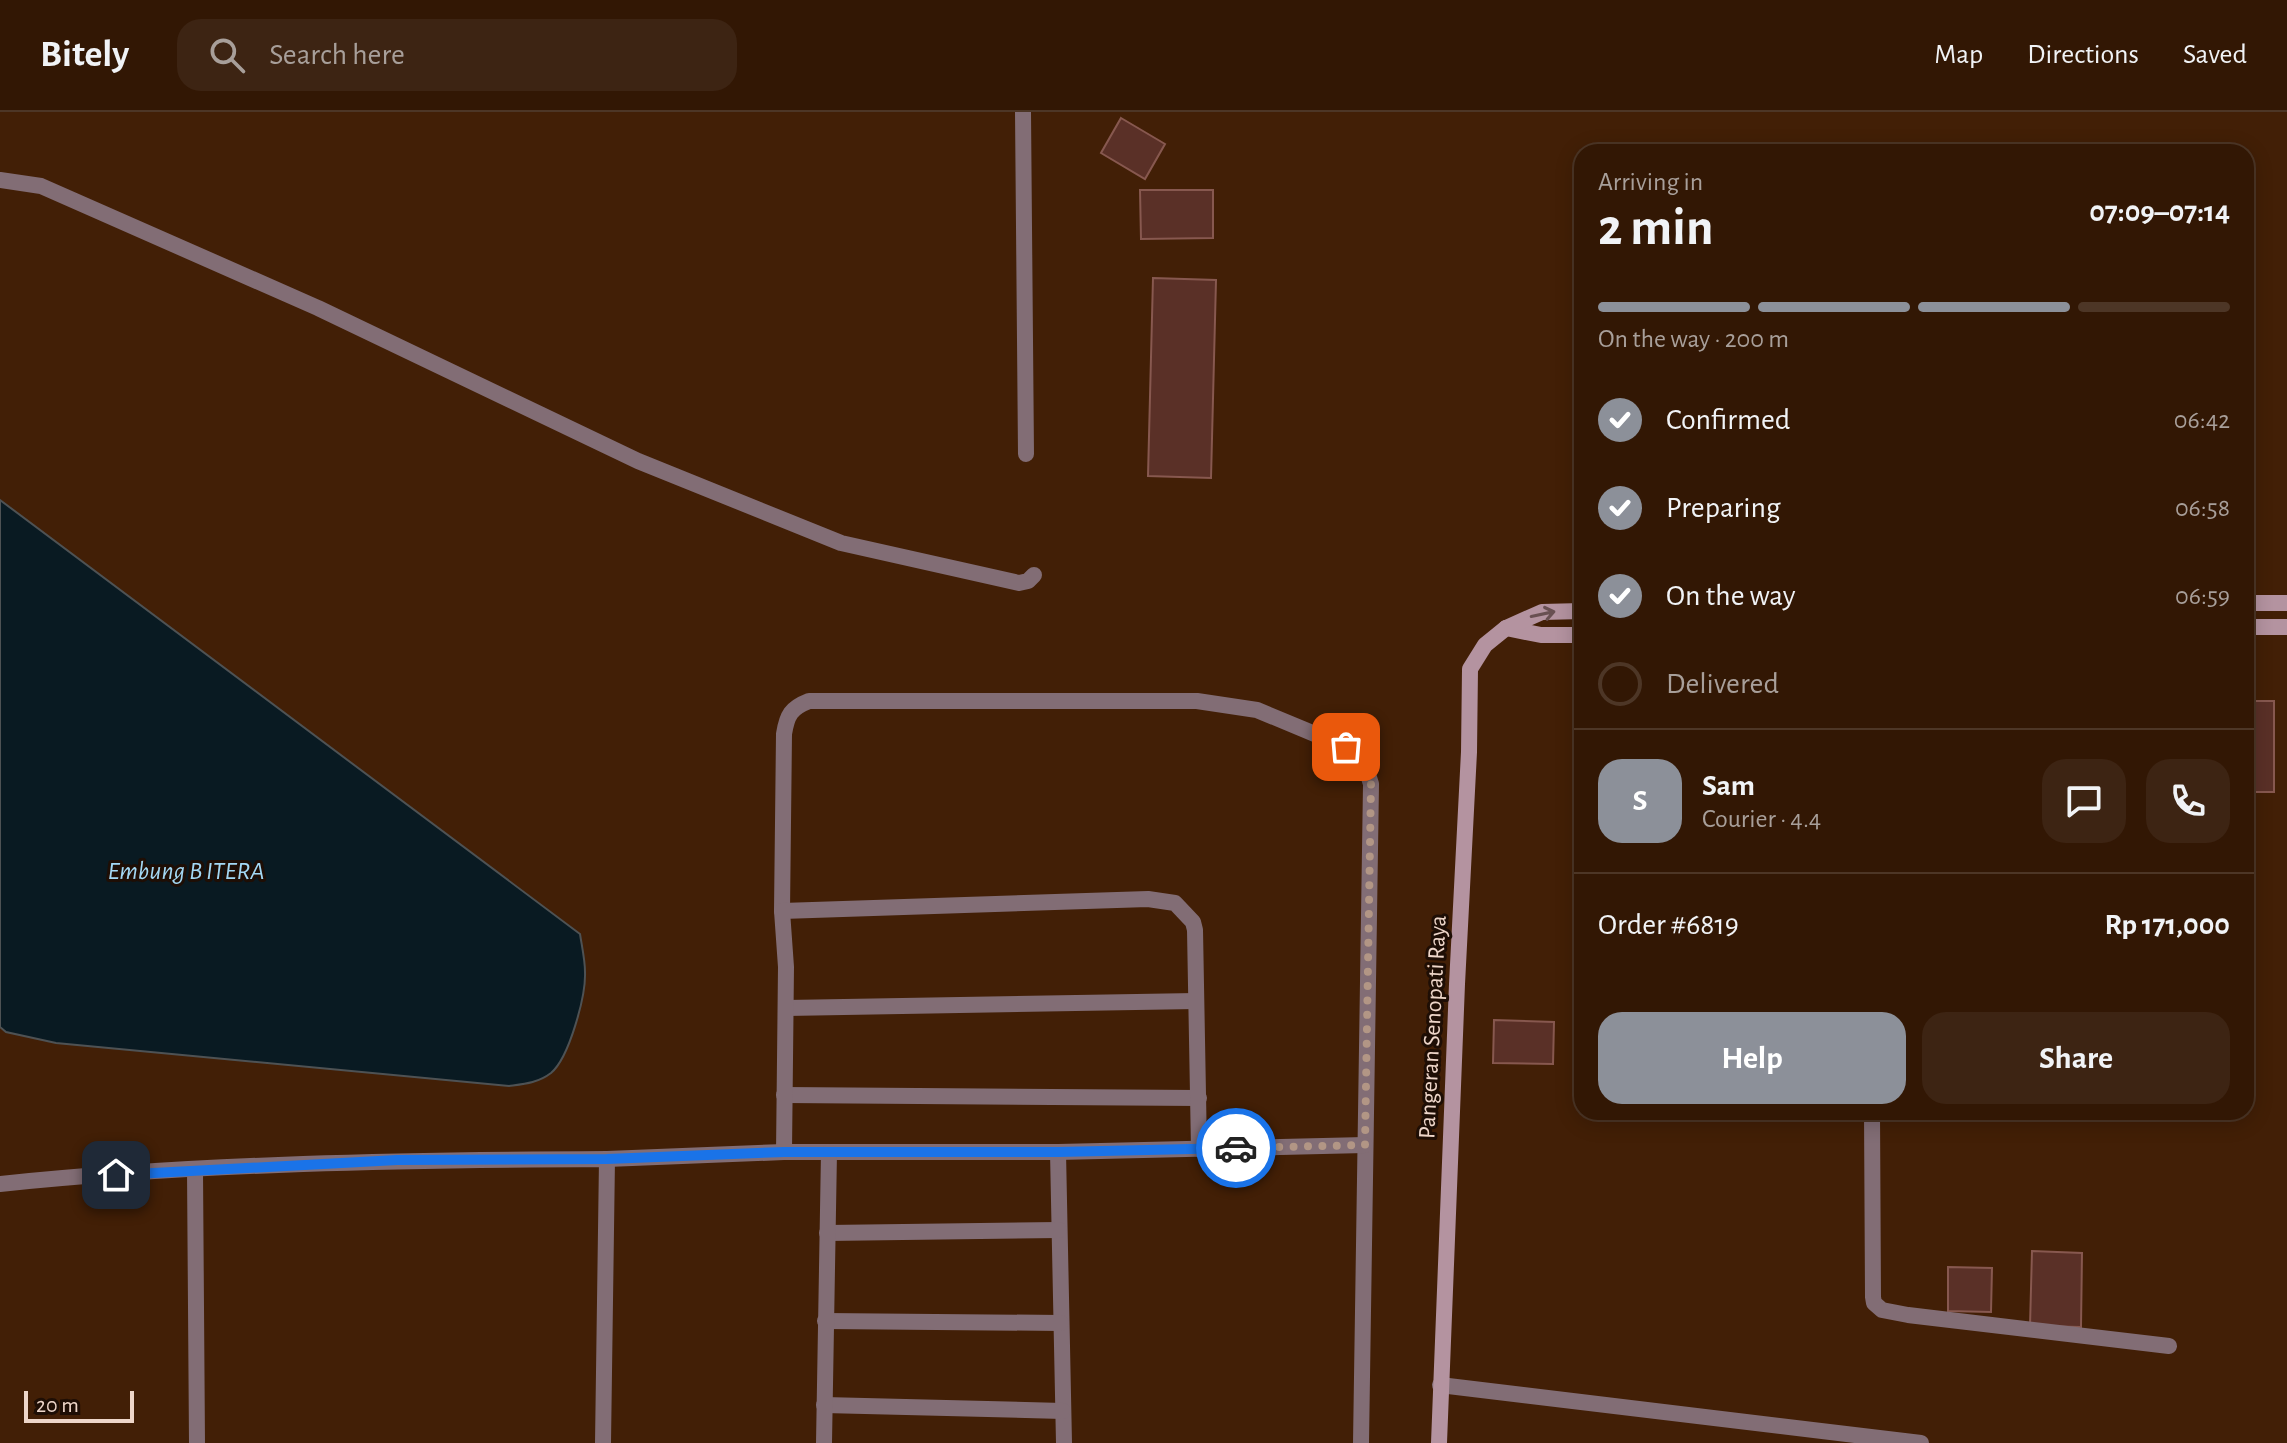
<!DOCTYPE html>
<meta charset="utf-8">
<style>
body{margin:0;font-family:"Alegreya Sans",sans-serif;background:#3d2413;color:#f1f3f6;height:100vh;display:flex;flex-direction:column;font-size:30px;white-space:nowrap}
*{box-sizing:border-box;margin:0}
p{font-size:26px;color:#a89f9a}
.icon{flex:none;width:44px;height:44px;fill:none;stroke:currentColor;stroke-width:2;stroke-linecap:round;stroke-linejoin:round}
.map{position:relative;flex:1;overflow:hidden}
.side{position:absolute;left:1574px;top:32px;width:680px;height:976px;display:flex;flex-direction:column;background:#321704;border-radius:24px;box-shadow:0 4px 20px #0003,0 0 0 2px #4d3626}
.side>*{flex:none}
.scale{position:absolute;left:24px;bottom:20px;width:110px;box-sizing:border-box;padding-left:8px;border:4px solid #eed6c9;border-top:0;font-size:22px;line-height:28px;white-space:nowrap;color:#eed6c9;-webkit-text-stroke:6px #1e0e05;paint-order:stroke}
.pin{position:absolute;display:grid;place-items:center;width:68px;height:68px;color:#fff;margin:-34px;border-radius:16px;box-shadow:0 4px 12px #0006}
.courier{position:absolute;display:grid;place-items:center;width:80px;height:80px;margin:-40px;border:6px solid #1a73e8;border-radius:50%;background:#fff;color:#222;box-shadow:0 2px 10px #0007}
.headline em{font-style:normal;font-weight:700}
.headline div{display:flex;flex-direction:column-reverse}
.headline{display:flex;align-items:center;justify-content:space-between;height:136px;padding:0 24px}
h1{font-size:52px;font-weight:700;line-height:60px}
.bar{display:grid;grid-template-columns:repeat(4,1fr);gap:12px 8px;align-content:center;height:96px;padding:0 24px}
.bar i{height:10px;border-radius:6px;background:#4d3626}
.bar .active{background:#8c9099}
.bar p{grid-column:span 4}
.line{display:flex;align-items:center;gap:20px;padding:0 24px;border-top:2px solid #4d3626}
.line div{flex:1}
.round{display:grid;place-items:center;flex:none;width:84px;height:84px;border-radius:24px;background:#3d2413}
ol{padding:0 24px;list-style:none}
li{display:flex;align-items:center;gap:24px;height:88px}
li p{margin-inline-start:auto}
li .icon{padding:8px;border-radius:50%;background:#8c9099;color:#fff;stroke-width:4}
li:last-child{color:#a89f9a}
li i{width:44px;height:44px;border:4px solid #4d3626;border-radius:50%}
.primary-button{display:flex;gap:16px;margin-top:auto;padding:16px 24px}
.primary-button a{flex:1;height:92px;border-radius:24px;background:#8c9099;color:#fff;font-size:32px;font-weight:700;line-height:92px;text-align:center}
.primary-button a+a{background:#3d2413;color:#f1f3f6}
header{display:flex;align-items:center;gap:48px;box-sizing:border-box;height:112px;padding:0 40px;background:#321704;border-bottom:2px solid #4d3626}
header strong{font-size:38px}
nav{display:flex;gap:44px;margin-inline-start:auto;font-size:28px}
.search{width:560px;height:72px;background:#3d2413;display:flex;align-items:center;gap:20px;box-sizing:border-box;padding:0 28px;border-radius:24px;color:#a89f9a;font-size:30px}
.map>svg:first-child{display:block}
.water{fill:#091a22;stroke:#4e5254;stroke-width:2}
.building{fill:#5a3027;stroke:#87584f;stroke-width:2}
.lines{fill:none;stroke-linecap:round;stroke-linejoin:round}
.lane{stroke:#826d75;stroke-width:16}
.street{stroke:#826d75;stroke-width:16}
.secondary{stroke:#b493a0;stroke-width:16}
.oneway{stroke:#695052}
.done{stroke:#b29685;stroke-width:8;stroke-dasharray:0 14.4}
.route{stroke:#1a73e8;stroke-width:10}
.labels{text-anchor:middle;stroke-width:6;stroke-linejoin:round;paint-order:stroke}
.street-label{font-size:24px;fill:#eed6c9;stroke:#1e0e05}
.water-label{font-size:26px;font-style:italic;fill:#a3d8f4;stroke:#1e0e05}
</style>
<header>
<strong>Bitely</strong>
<div class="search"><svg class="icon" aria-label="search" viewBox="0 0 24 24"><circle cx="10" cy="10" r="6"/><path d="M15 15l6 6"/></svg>Search here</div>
<nav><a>Map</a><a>Directions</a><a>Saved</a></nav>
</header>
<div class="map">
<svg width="2287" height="1331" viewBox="0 0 2287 1331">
<rect width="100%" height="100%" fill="#421f06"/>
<!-- water -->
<path class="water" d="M0,388L580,822C582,835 585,848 585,860C586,884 569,946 551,961C538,971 524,972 509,974L56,931L6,920L0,915Z"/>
<!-- building -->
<g class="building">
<polygon points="1121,6 1165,32 1145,67 1101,41"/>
<polygon points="1140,78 1213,78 1213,126 1141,127"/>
<polygon points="1153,166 1216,168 1211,366 1148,364"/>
<rect x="2246" y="589" width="28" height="91"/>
<polygon points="1494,908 1554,910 1553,952 1493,951"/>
<polygon points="2032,1139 2082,1141 2081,1215 2030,1214"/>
<polygon points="1948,1155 1992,1156 1991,1200 1948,1199"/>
</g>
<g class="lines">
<!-- lane -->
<g class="lane">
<polyline points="1023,0 1026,342"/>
<polyline points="0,68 41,74 318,196 638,349 841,431 1019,471 1028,469 1034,463"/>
<path d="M782,799L784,622C787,603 791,596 809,589H1197L1257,598L1346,635L1366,656L1371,672L1361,1331"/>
<polyline points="786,896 1196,889"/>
<polyline points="784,983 1199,986"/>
<polyline points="784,1040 786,855 782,799 1148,787 1175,791 1193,810 1195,818 1199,1037"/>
<polyline points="1058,1040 1064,1331"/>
<polyline points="607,1047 784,1040 1058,1040 1365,1033"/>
<polyline points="195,1059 197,1331"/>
<path d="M0,1072C201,1051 405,1048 607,1047L603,1331"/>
<polyline points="827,1121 1059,1118"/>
<polyline points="825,1209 1061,1211"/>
<polyline points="824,1293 1063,1299"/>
<polyline points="824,1331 829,1040"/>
</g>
<!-- street -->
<g class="street">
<polyline points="1872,1000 1873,1185 1874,1191 1882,1198 1908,1203 2169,1234"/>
<polyline points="1440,1273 1921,1331"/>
</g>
<!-- secondary -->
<g class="secondary">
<polyline points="2246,491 2287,491"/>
<polyline points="2246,515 2287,515"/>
<polyline points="1506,516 1541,523 1582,523"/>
<polyline points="1439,1331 1457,872 1469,640 1470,557 1485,533 1506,516 1542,500 1582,499"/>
</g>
</g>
<!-- one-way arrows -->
<defs><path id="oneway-shaft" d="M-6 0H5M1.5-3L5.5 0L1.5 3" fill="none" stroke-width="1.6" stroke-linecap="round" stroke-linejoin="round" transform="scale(2)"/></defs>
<use class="oneway" href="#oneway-shaft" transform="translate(1543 502) rotate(-12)"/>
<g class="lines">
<!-- done -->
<polyline class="done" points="1236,1036 1365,1033 1371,672 1366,656 1346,635"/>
<!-- route -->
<polyline class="route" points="116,1063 397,1048 607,1047 784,1040 1058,1040 1236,1036"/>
</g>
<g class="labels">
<!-- street labels -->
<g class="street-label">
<text transform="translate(1432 915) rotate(-87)" y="8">Pangeran Senopati Raya</text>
</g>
<!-- water labels -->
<g class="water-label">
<text x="186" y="767">Embung B ITERA</text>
</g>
</g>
</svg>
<div class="scale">20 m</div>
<div class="pin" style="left:1346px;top:635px;background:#ea580c"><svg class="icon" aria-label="bag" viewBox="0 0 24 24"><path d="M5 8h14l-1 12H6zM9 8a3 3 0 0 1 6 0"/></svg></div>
<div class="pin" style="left:116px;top:1063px;background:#1f2937"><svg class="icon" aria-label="home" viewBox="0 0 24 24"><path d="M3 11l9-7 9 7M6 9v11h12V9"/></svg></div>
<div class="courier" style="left:1236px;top:1036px"><svg class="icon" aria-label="car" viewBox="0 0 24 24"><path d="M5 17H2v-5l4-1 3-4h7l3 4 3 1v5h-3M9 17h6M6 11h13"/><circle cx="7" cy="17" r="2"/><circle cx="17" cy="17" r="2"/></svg></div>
<section class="side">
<div class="headline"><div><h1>2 min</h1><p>Arriving in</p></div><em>07:09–07:14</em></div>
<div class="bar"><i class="active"></i><i class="active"></i><i class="active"></i><i></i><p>On the way · 200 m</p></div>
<ol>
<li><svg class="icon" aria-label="check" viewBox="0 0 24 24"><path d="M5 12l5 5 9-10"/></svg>Confirmed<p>06:42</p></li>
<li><svg class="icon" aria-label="check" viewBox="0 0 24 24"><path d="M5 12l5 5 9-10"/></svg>Preparing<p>06:58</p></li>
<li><svg class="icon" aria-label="check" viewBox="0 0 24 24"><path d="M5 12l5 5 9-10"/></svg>On the way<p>06:59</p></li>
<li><i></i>Delivered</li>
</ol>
<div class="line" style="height:144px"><b class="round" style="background:#8c9099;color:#fff">S</b><div><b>Sam</b><p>Courier · 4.4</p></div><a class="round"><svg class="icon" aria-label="chat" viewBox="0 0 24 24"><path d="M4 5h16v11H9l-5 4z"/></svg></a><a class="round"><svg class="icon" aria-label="phone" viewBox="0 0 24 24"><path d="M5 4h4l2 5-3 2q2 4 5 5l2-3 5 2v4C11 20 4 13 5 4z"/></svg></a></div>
<div class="line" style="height:104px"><div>Order #6819</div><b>Rp 171,000</b></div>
<div class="primary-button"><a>Help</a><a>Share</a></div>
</section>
</div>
